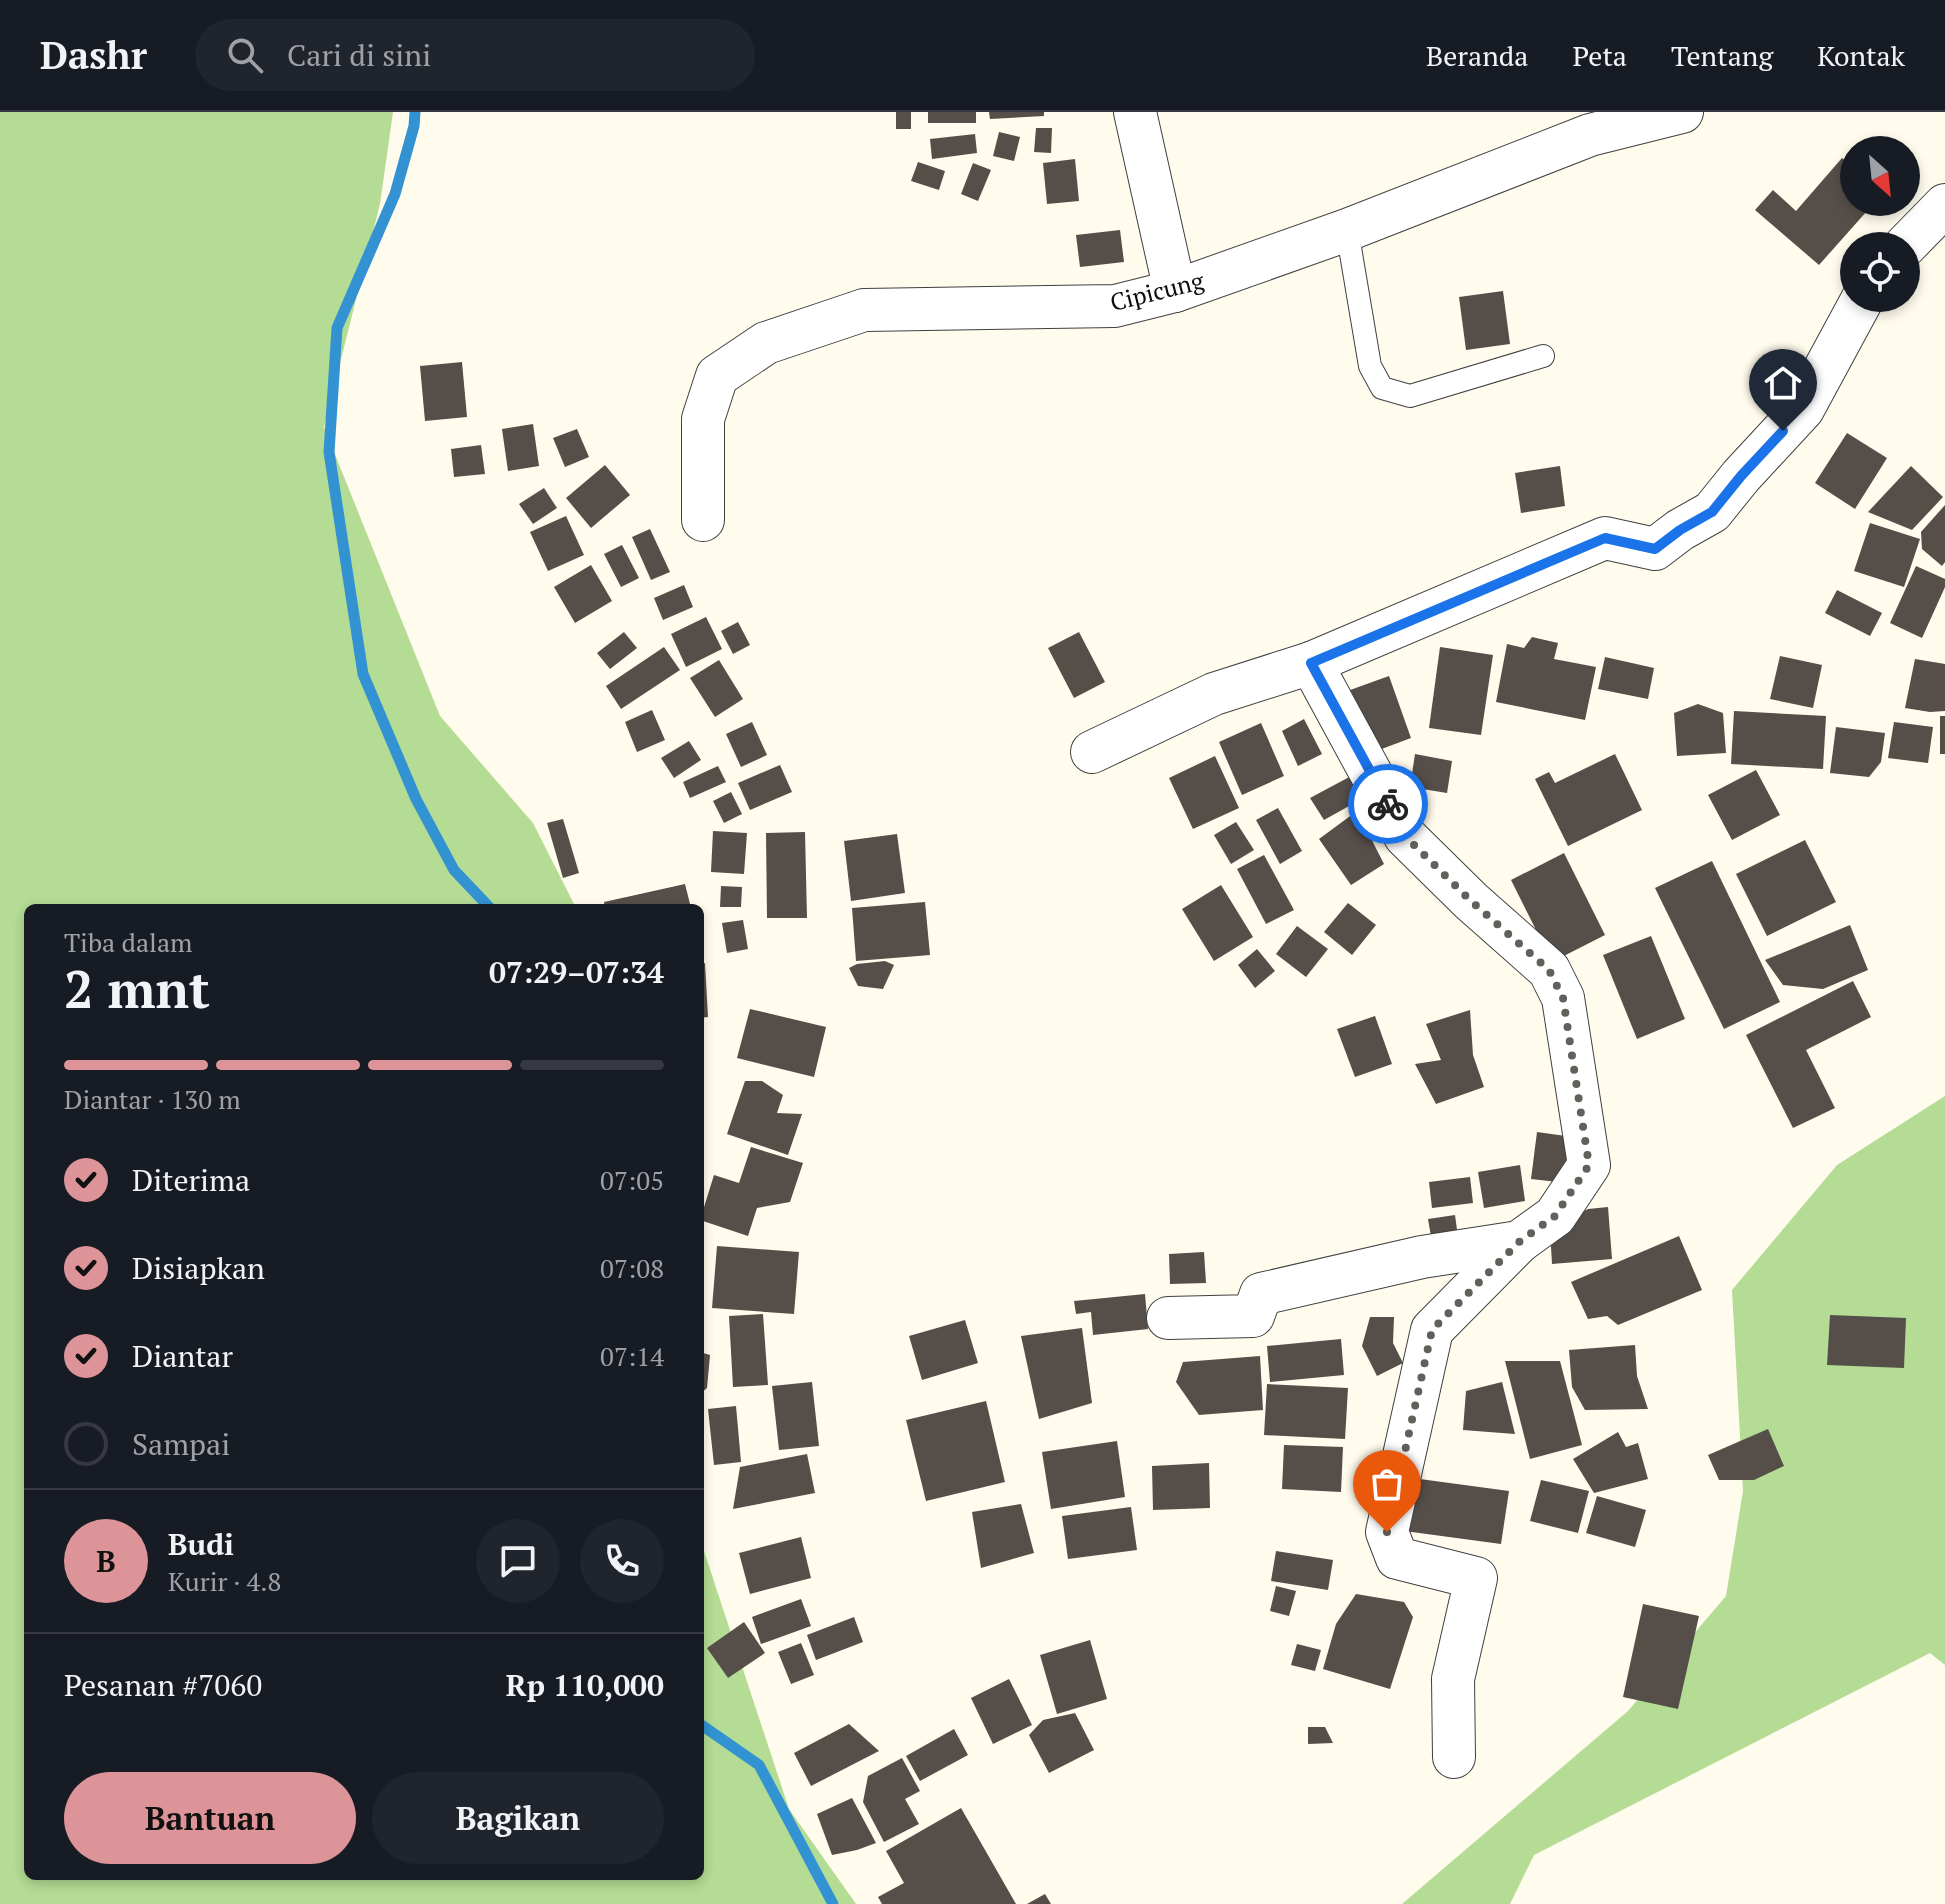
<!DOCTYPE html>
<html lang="id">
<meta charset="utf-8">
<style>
body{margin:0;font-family:"PT Serif",serif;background:#20242c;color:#f1f3f6;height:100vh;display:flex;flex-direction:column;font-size:30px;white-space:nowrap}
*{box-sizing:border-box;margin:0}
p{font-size:26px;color:#9ea1a6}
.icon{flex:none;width:44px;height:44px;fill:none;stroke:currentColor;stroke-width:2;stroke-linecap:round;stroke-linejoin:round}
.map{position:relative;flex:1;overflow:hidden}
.details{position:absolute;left:24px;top:792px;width:680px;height:976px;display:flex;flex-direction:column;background:#171b24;border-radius:12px;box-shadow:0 4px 12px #0003}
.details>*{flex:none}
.needle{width:52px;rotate:153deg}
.fabs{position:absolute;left:1840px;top:24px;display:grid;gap:16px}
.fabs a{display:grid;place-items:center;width:80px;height:80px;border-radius:50%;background:#171b24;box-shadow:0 4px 12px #0003;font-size:40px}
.pin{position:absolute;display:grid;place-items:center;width:68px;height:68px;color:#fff;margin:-82px -34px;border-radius:50% 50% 50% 0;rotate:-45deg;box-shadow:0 0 8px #0007}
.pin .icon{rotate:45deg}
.courier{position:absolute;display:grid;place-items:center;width:80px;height:80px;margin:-40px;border:6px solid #1a73e8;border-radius:50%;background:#fff;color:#222;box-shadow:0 2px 10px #0007}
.summary em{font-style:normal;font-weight:800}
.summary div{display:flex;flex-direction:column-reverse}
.summary{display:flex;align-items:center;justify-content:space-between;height:136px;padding:0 40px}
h1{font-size:52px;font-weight:800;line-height:60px}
.bar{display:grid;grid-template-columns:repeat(4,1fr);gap:12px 8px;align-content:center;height:96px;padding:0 40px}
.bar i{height:10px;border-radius:6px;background:#363941}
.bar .current{background:#dc9499}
.bar p{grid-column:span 4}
.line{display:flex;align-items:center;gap:20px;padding:0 40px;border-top:2px solid #363941}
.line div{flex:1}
.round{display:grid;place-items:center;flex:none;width:84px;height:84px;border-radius:42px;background:#20242c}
ol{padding:0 40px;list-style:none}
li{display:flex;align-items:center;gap:24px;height:88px}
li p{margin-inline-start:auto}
li .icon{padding:8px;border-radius:50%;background:#dc9499;color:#111;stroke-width:4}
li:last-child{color:#9ea1a6}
li i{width:44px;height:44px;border:4px solid #363941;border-radius:50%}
.cta{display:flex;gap:16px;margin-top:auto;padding:16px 40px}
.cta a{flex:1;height:92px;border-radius:48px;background:#dc9499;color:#111;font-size:32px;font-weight:800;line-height:92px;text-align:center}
.cta a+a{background:#20242c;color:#f1f3f6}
header{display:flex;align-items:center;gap:48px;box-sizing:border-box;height:112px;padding:0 40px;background:#171b24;border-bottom:2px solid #363941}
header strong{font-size:38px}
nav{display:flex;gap:44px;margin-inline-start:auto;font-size:28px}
.search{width:560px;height:72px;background:#20242c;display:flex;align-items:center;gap:20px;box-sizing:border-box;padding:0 28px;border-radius:44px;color:#9ea1a6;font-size:30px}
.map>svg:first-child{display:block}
.forest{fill:#b4dc94}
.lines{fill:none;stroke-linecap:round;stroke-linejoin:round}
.stream{stroke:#3393d2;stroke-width:11}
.building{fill:#564e49}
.service-casing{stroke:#404040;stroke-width:24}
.minor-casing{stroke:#404040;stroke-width:44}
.service{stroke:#fff;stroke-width:22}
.minor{stroke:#fff;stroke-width:42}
.done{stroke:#62605b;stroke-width:8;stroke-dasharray:0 14.4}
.route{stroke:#1a73e8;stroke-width:10}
.labels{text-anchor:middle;stroke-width:8;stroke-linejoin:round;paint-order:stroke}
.street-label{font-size:24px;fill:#0d0d0d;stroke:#fff}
</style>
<header>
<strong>Dashr</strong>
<div class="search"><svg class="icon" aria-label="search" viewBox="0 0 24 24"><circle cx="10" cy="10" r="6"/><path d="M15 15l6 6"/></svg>Cari di sini</div>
<nav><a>Beranda</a><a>Peta</a><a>Tentang</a><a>Kontak</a></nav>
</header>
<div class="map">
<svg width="1945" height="1792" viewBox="0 0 1945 1792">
<rect width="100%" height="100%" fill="#fffbed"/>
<!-- forest -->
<g class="forest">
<polygon points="0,0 393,0 380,92 324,315 440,604 533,711 576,796 28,796 28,1764 700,1764 700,1427 789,1697 856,1792 0,1792"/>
<polygon points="1945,984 1945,1553 1930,1541 1534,1743 1510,1792 1402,1792 1628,1599 1726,1484 1743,1379 1732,1178 1837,1053"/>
</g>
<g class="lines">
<!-- stream -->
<g class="stream">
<polyline points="415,0 414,14 395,82 337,216 329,340 363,562 416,687 454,758 490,796"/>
<polyline points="700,1612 759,1653 833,1792"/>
</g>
</g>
<!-- building -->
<g class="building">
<rect x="896" y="0" width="15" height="17"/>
<rect x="928" y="0" width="48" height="11"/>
<polygon points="989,0 1044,0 1044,4 990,7"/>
<polygon points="1036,16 1052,16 1051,41 1034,40"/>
<polygon points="999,20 1020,25 1014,49 993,44"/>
<polygon points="975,22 977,41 932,47 930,27"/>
<polygon points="1842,46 1854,56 1854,90 1875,90 1819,153 1755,98 1773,78 1796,99"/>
<polygon points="1075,47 1079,89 1047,92 1043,51"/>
<polygon points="918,50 945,59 939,78 911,69"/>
<polygon points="973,51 991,58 978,89 961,82"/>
<polygon points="1120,118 1124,150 1080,155 1076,123"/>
<polygon points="1503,179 1510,232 1466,238 1459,185"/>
<polygon points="462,250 467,305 425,309 420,254"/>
<polygon points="533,312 539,354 508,359 502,317"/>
<polygon points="577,317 589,345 565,355 553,326"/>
<polygon points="1847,321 1887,346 1855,397 1815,371"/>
<polygon points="481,333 485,362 454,365 451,337"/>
<polygon points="605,353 630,383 591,416 566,386"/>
<polygon points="1560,354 1565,394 1521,401 1515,361"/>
<polygon points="1911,354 1943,385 1912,418 1868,400"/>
<polygon points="544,376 557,396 533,412 519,392"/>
<polygon points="1945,393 1945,450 1942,454 1922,437 1921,420"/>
<polygon points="566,404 584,443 548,459 530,420"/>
<polygon points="1870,411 1920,427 1904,475 1854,459"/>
<polygon points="650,417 670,460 651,468 632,425"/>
<polygon points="622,433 639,466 621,475 604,442"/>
<polygon points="591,453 612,489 575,511 554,475"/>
<polygon points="1916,454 1945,467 1945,475 1922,526 1890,511"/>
<polygon points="684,473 693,495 663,508 654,486"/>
<polygon points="1837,478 1882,501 1870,524 1825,501"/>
<polygon points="706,505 722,537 686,555 671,522"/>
<polygon points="738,510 750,533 733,542 721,519"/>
<polygon points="624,520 637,536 610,557 597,541"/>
<polygon points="1079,520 1105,570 1074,586 1048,536"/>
<polygon points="1532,525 1558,531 1554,547 1596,555 1585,608 1496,590 1507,532 1524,536"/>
<polygon points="664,535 680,558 621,597 606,574"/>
<polygon points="1440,535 1493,543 1481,623 1429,616"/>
<polygon points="1780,544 1822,553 1813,596 1770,587"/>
<polygon points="1605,545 1654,556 1648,587 1598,577"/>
<polygon points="1915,547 1945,552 1945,599 1930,600 1905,596"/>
<polygon points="719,548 743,587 715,605 690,566"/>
<polygon points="1389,564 1411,626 1363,644 1339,582"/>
<polygon points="1698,592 1723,601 1726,641 1677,644 1674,601"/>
<polygon points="652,598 665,628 637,640 625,610"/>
<polygon points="1734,599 1826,604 1823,657 1731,652"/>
<rect x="1940" y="604" width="5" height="38"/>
<polygon points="1304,607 1322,642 1298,654 1282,619"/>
<polygon points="752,610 767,643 741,655 726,622"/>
<polygon points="1894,610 1933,615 1928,651 1888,646"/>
<polygon points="1261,611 1284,664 1242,683 1219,630"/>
<polygon points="1836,615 1885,621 1881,650 1869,665 1830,661"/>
<polygon points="689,629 701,648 674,666 661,646"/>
<polygon points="1415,642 1452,649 1447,681 1410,675"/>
<polygon points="1615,642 1642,698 1568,734 1535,667 1549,660 1555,671"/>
<polygon points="1215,644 1239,696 1193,717 1169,666"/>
<polygon points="780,653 792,680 750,698 738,671"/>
<polygon points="718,654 726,670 690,686 683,670"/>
<polygon points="1756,658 1780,703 1732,728 1708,683"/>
<polygon points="1353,663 1367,684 1324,708 1310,686"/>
<polygon points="731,680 742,702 724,711 713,689"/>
<polygon points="1278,696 1302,739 1280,752 1256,708"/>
<polygon points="1357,699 1384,752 1351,773 1319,727"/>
<polygon points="563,707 579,761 563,766 547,711"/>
<polygon points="1236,710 1254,738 1231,752 1214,723"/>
<polygon points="713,719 747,721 744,762 711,760"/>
<polygon points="805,720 807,806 767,806 766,721"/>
<polygon points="897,722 905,781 851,789 844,729"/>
<polygon points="1805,728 1836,790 1767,824 1736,762"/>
<polygon points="1564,741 1605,823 1552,850 1511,768"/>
<polygon points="1264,743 1294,798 1266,812 1237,757"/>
<polygon points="1712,749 1780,890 1724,917 1655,776"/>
<polygon points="685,772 691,796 605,796 604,790"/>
<polygon points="1221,773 1253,825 1214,849 1182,797"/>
<polygon points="721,774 742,775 741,795 720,795"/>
<polygon points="925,790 930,843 856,849 852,796"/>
<polygon points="1348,791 1376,813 1352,843 1324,820"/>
<polygon points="743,808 748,837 727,841 722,811"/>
<polygon points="1850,813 1868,858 1823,877 1783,873 1765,848"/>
<polygon points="1297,814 1328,837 1306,865 1276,842"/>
<polygon points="1651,824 1685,907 1637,927 1603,843"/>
<polygon points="1257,837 1275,859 1255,876 1238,853"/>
<polygon points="885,849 894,853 883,877 858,874 849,856 857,852"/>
<polygon points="705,851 708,905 700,906 700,852"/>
<polygon points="1853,869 1871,905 1806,938 1835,996 1793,1016 1746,923"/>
<polygon points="750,897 826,915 814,965 737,946"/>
<polygon points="1470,898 1473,943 1484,975 1436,992 1415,952 1441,948 1426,912"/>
<polygon points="1375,904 1392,952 1355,965 1337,917"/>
<polygon points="745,969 762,969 783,983 777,1001 802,1002 788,1043 727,1022"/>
<polygon points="1537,1020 1573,1025 1567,1071 1531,1067"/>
<polygon points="751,1035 803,1051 790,1090 757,1096 748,1124 700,1108 714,1063 739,1071"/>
<polygon points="1520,1053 1525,1089 1484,1096 1478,1060"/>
<polygon points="1470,1065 1473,1091 1432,1096 1429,1070"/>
<polygon points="1608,1095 1612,1147 1552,1152 1550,1117 1588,1097"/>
<polygon points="1455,1103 1458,1125 1432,1130 1428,1107"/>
<polygon points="1679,1124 1702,1178 1618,1213 1607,1204 1588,1207 1571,1170"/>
<polygon points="717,1134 799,1140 794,1202 712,1196"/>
<polygon points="1204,1140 1206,1171 1170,1172 1169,1142"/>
<polygon points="1145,1182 1148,1217 1093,1223 1091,1200 1076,1202 1074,1189"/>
<polygon points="763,1202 768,1273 733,1275 729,1204"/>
<polygon points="1830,1203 1906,1206 1904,1256 1827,1253"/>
<polygon points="1370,1205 1394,1205 1393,1231 1403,1251 1377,1264 1362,1234"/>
<polygon points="965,1208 978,1251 922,1268 909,1224"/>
<polygon points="1082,1216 1092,1291 1039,1307 1021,1224"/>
<polygon points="1341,1227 1344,1263 1270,1270 1267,1234"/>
<polygon points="1635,1233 1637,1264 1648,1297 1585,1298 1572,1275 1569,1238"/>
<polygon points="700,1240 710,1243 707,1276 700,1282"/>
<polygon points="1260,1244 1263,1298 1199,1303 1176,1270 1183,1250"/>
<polygon points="1505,1249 1560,1249 1582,1333 1530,1347"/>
<polygon points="812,1270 819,1334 779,1338 772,1274"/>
<polygon points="1502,1270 1515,1322 1463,1318 1466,1279"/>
<polygon points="1267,1272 1348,1276 1345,1327 1264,1323"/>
<polygon points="986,1289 1005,1370 926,1389 906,1308"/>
<polygon points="736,1294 741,1350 714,1353 708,1297"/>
<polygon points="1768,1317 1784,1354 1754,1368 1719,1368 1708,1343"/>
<polygon points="1618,1320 1626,1335 1638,1331 1648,1367 1594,1381 1573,1347"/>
<polygon points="1117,1329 1125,1385 1051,1397 1042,1340"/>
<polygon points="1284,1333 1343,1335 1341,1380 1282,1377"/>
<polygon points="807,1342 815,1381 733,1397 740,1355"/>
<polygon points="1209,1351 1210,1396 1153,1398 1152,1354"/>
<polygon points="1405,1365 1509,1379 1501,1432 1397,1418"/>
<polygon points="1541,1368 1589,1379 1578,1421 1530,1409"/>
<polygon points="1597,1384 1646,1398 1635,1435 1586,1421"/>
<polygon points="1021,1392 1034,1441 981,1456 972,1400"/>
<polygon points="1131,1395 1137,1438 1068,1447 1062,1404"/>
<polygon points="801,1425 811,1466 750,1482 739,1441"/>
<polygon points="1276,1439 1333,1448 1328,1478 1271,1469"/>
<polygon points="1276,1474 1296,1479 1289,1504 1270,1499"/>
<polygon points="1356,1482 1404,1490 1413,1505 1390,1577 1323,1557 1336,1512"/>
<polygon points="801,1487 811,1514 761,1532 752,1505"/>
<polygon points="1643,1492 1699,1504 1678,1597 1623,1585"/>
<polygon points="854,1505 863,1530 816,1548 807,1523"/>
<polygon points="744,1510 765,1541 728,1566 707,1536"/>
<polygon points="1090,1528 1107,1587 1057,1602 1040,1543"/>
<polygon points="801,1531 814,1563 791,1572 778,1540"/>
<polygon points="1297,1532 1321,1538 1315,1559 1291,1553"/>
<polygon points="1009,1567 1032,1613 993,1632 971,1586"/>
<polygon points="1075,1601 1094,1638 1049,1661 1029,1623 1043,1608"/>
<polygon points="849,1612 879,1639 811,1674 794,1641"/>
<polygon points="1308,1615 1325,1615 1333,1631 1308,1632"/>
<polygon points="954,1617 968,1643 920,1669 906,1644"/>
<polygon points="902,1646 920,1679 905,1687 919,1712 884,1730 863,1690 868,1664"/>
<polygon points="852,1686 876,1731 857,1738 832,1743 817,1702"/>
<polygon points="961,1696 1016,1792 882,1792 878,1785 904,1771 886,1739"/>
<polygon points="1045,1782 1051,1792 1027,1792"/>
</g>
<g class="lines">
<!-- service casing -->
<g class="service-casing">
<polyline id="service" points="1347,118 1370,254 1382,276 1410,284 1543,244"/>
</g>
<!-- minor casing -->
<g class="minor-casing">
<g id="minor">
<polyline points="1135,0 1175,179"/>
<polyline points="1905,134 1945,93"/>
<polyline points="703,408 703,307 717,264 766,231 864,198 1115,194 1175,179 1347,118 1590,23 1682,0"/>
<polyline points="1311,551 1405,724 1471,789 1549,858 1563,886 1589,1053 1555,1104 1519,1130 1432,1218 1387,1420 1397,1446 1476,1466 1453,1567 1454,1645"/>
<polyline points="1092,640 1214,582 1311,551 1605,426 1655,437 1680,418 1712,400 1741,364 1803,297 1863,186"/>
<polyline points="1168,1206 1253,1204 1261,1182 1422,1145 1519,1130"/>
</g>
</g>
<!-- service -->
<use href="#service" class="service"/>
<!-- minor -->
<use href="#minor" class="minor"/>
</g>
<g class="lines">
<!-- done -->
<polyline class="done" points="1387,1420 1432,1218 1519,1130 1555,1104 1589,1053 1563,886 1549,858 1471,789 1405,724 1388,692"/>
<!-- route -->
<polyline class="route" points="1388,692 1311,551 1605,426 1655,437 1680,418 1712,400 1741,364 1783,319"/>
</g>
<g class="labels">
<!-- street labels -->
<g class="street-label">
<text transform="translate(1157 180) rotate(-14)" y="8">Cipicung</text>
</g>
</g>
</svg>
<div class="fabs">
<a><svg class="needle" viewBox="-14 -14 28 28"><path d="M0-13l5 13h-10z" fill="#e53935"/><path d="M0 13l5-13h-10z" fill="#9ea1a6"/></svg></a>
<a><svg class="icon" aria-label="locate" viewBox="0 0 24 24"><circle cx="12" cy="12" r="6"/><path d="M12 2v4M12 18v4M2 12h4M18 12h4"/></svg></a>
</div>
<div class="pin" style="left:1387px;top:1420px;background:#ea580c"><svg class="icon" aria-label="bag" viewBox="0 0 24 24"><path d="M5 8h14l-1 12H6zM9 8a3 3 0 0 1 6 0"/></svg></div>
<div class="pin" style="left:1783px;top:319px;background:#1f2937"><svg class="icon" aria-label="home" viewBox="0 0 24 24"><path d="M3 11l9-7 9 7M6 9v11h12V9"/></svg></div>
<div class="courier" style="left:1388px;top:692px"><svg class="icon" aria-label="bike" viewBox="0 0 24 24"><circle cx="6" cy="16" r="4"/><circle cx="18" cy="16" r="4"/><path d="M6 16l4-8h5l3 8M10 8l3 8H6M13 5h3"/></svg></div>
<section class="details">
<div class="summary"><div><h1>2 mnt</h1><p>Tiba dalam</p></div><em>07:29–07:34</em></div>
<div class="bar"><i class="current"></i><i class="current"></i><i class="current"></i><i></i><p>Diantar · 130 m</p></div>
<ol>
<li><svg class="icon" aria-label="check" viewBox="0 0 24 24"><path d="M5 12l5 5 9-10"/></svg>Diterima<p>07:05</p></li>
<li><svg class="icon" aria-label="check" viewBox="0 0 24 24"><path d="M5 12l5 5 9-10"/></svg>Disiapkan<p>07:08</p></li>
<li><svg class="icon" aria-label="check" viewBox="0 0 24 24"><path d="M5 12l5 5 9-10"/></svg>Diantar<p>07:14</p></li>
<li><i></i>Sampai</li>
</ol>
<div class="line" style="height:144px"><b class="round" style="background:#dc9499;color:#111">B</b><div><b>Budi</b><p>Kurir · 4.8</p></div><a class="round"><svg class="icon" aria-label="chat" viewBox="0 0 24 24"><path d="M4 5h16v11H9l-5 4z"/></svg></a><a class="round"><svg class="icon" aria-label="phone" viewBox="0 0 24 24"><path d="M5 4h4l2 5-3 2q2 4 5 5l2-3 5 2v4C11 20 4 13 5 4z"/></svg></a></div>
<div class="line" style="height:104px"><div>Pesanan #7060</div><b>Rp 110,000</b></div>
<div class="cta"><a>Bantuan</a><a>Bagikan</a></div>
</section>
</div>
